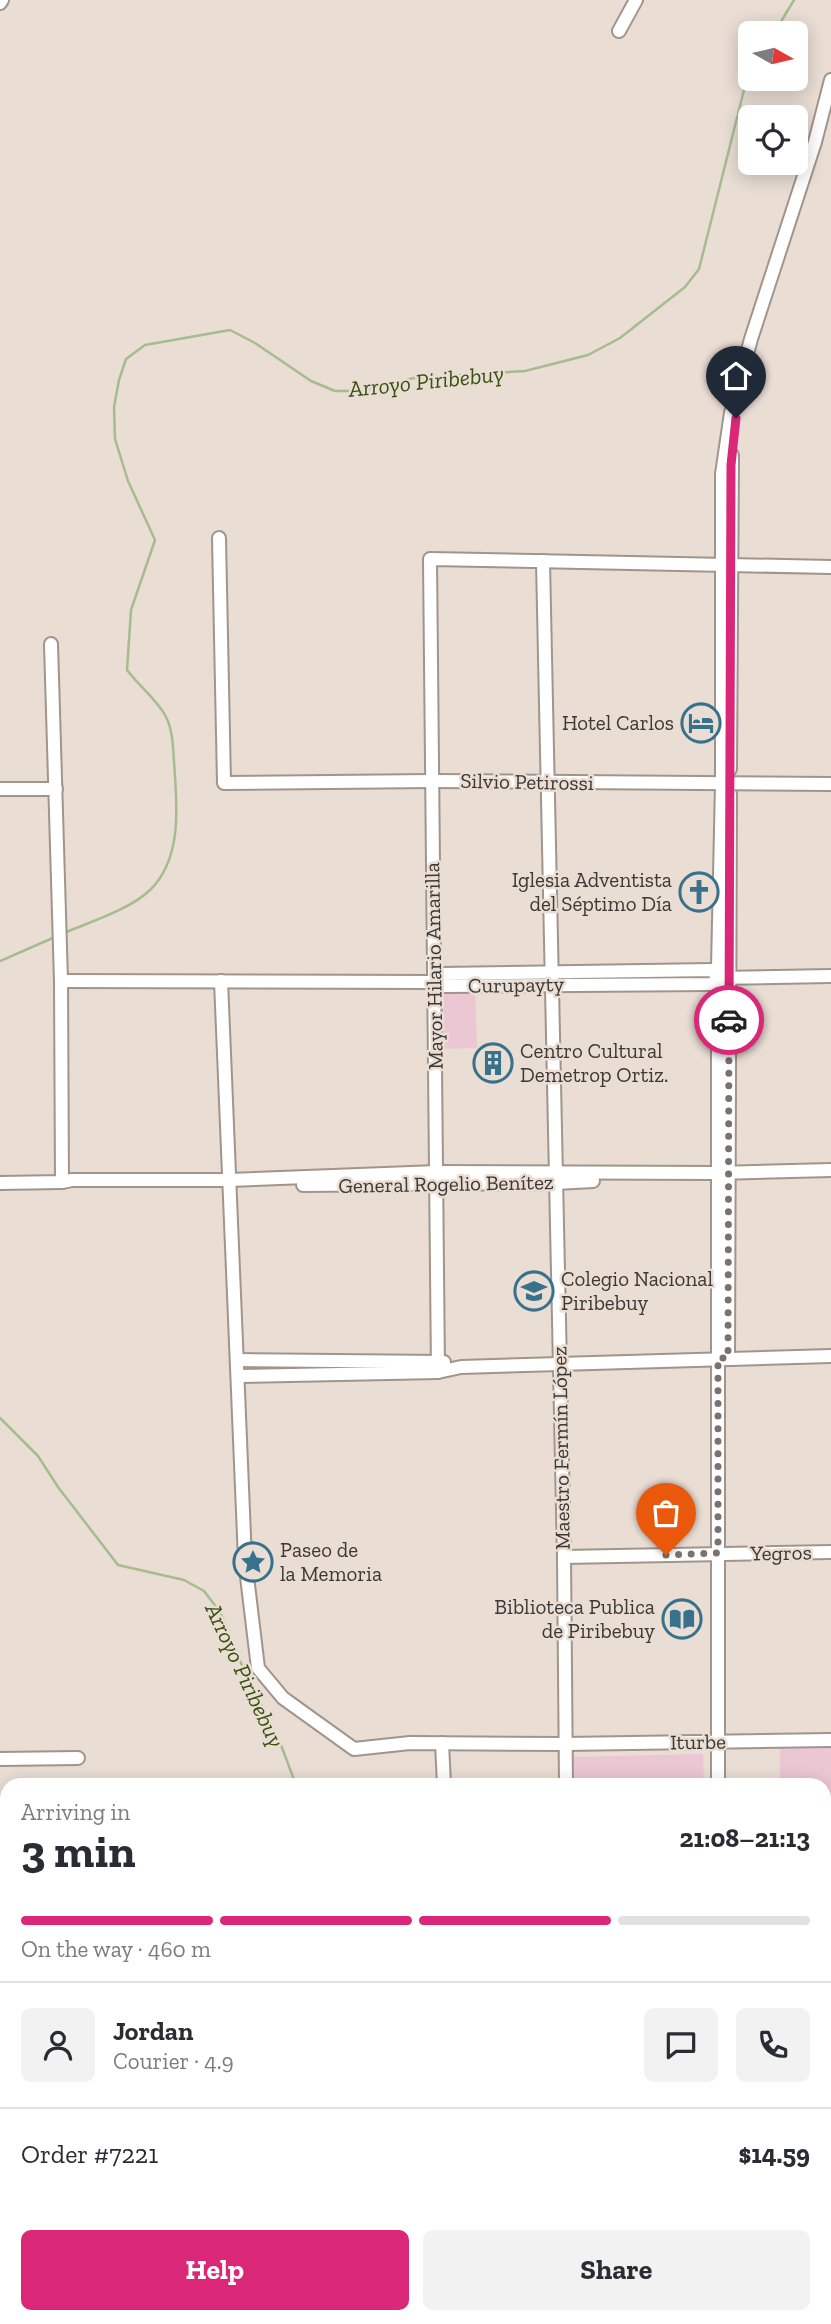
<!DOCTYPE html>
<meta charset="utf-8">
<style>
body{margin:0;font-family:"Zilla Slab",serif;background:#f2f2f3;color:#2b2b33;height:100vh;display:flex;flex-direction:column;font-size:26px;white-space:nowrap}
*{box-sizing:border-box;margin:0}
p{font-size:23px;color:#7c7c81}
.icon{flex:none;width:38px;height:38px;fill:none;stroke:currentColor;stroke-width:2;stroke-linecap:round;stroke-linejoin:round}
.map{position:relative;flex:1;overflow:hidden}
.drawer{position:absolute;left:0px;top:1778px;width:831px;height:546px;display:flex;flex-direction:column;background:#fff;border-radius:21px 21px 0 0;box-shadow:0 4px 18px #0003}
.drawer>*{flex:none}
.needle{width:46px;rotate:98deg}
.controls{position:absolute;left:738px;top:21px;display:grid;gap:14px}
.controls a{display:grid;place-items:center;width:70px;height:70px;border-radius:10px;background:#fff;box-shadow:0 4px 18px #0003;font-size:35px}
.pin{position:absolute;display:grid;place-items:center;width:60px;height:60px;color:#fff;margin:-72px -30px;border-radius:50% 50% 50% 0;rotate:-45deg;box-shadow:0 0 7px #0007}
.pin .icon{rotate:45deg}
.courier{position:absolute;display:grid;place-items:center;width:70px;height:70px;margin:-35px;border:5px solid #db2777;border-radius:50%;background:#fff;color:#222;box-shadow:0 2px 9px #0007}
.head em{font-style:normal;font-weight:700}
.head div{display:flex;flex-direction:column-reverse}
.head{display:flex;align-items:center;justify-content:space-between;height:119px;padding:0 21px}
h1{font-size:46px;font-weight:700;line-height:52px}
.bar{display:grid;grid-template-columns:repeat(4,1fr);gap:10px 7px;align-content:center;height:84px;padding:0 21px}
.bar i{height:9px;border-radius:5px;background:#e1e1e2}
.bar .active{background:#db2777}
.bar p{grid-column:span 4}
.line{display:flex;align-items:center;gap:18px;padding:0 21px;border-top:2px solid #e1e1e2}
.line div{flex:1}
.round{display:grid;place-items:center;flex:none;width:74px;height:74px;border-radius:10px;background:#f2f2f3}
.cta{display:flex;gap:14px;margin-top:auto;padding:14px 21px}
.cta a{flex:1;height:80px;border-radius:10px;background:#db2777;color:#fff;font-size:28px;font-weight:700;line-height:80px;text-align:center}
.cta a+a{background:#f2f2f3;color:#2b2b33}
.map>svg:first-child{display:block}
.green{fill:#ebc6d3}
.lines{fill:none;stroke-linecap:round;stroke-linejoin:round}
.stream{stroke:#a5bc8f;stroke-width:2.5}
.minor-casing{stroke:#a0958c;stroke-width:16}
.major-casing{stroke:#b77e75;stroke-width:19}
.minor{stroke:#fff;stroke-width:12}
.major{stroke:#fbc8c1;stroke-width:16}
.done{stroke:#79726d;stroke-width:7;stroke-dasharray:0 12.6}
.route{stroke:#db2777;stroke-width:9}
.labels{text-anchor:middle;stroke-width:5;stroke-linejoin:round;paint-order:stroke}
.poi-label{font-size:21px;fill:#3d3835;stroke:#e9ddd4;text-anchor:end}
.street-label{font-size:21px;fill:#3d3835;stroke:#e9ddd4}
.water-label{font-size:23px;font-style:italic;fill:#37520f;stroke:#e9ddd4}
</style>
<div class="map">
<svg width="831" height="2324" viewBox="0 0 831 2324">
<rect width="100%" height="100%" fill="#e9ddd4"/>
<!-- green -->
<g class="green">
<polygon points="475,987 477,1048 440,1049 439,988"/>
<polygon points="780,1747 831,1747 831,1821 824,1822 824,1785 780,1785"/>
<polygon points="703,1754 704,1785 573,1785 573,1757"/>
<rect x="580" y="2317" width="125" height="7"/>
</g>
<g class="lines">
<!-- stream -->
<g class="stream">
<polyline points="774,33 794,0"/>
<path d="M64,933C90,922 131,909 150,890C183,858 177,804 174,762C173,747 173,729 165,715C155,698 139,686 127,670L131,610L155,540L128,481L115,439L114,407L119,380L126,359L145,345L230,330L255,343L311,381L335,391H360L414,378L525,371L588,355L620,338L685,287L699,269L747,78L751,72"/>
<polyline points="0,961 55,937"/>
<polyline points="0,1418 38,1456 58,1487 118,1565 184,1580 204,1591 220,1612 241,1663 281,1745 296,1785"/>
<polyline points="165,2324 167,2317"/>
</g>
<!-- minor casing -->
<g class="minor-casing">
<g id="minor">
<polyline points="0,3 2,0"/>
<polyline points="619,31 636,0"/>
<polyline points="219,538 224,783 432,781 831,784"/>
<polyline points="543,561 564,1557 566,1785"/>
<polyline points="51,644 61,981 62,1182"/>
<polyline points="730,769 732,455"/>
<polyline points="0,789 56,789"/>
<polyline points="61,981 434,982 442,986 712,984 718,978 831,976"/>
<polyline points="221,981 245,1560 258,1668 283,1698 354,1749 410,1743 565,1744 831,1740"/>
<polyline points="434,982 441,974 712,970 718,978"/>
<polyline points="0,1183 62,1182 72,1180 229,1180 437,1172 718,1173 831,1170"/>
<polyline points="303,1185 556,1183 593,1181"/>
<polyline points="728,1358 730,794"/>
<polyline points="237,1360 444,1362"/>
<polyline points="438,1372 430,559 831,567"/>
<polyline points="238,1376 438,1372 461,1367 831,1356"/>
<polyline points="564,1557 831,1552"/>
<polyline points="442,1743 444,1785"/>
<polyline points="0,1759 78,1758"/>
<polyline points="718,1785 718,967 722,784 722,474 731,413 751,339 815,142 831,80"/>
<polyline points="824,1828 831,1828"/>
<polyline points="824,1959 831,1959"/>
<polyline points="0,1975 7,1975"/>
<polyline points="824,2091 831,2091"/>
<polyline points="824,2184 831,2184"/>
<polyline points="78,2317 78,2324"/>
<polyline points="278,2317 279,2324"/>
<polyline points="571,2317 571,2324"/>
<polyline points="452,2324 452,2317"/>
<polyline points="719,2324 719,2317"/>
</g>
</g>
<!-- major casing -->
<g class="major-casing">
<g id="major">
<polyline points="824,2080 831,2075"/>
<polyline points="0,2158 7,2159"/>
</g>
</g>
<!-- minor -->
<use href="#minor" class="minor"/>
<!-- major -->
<use href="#major" class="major"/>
</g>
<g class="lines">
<!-- done -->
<polyline class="done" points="666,1555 718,1553 718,1358 728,1358 729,1020"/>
<!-- route -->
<polyline class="route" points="729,1020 731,465 736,418"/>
</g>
<!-- icons -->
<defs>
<g id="hotel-ring" transform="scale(2.0125)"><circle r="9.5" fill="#e9ddd4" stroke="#38718b" stroke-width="1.5"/><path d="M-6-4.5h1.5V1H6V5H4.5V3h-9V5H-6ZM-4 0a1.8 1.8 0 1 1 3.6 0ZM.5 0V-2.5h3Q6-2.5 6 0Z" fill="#38718b"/></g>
<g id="church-ring" transform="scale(2.0125)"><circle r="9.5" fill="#e9ddd4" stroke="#38718b" stroke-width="1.5"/><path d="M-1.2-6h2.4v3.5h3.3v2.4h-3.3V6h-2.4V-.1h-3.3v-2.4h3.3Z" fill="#38718b"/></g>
<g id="building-ring" transform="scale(2.0125)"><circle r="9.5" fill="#e9ddd4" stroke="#38718b" stroke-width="1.5"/><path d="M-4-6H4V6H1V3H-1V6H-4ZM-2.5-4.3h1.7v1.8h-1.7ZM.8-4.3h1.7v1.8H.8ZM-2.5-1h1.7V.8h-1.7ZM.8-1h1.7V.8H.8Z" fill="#38718b"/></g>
<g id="school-ring" transform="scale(2.0125)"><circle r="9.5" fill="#e9ddd4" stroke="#38718b" stroke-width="1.5"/><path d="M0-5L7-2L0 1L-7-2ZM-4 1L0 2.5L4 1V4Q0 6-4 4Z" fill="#38718b"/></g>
<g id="sight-ring" transform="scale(2.0125)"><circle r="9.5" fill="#e9ddd4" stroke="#38718b" stroke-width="1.5"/><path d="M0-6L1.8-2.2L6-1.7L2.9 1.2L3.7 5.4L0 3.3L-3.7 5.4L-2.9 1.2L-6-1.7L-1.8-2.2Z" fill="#38718b"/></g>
<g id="library-ring" transform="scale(2.0125)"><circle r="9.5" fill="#e9ddd4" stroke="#38718b" stroke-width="1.5"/><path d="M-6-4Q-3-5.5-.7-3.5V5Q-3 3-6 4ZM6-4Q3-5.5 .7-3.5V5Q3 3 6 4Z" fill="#38718b"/></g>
</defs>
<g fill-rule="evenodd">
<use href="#hotel-ring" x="701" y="723"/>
<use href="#church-ring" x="699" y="892"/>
<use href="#building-ring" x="493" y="1063"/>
<use href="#school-ring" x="534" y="1291"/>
<use href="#sight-ring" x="253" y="1562"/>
<use href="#library-ring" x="682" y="1619"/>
</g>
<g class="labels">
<!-- poi labels -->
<g class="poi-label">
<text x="674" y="730">Hotel Carlos</text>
<text x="672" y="887">Iglesia Adventista<tspan x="672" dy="24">del Séptimo Día</tspan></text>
<text x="520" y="1058" text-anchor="start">Centro Cultural<tspan x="520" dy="24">Demetrop Ortiz.</tspan></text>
<text x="561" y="1286" text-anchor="start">Colegio Nacional<tspan x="561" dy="24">Piribebuy</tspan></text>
<text x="280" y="1557" text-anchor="start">Paseo de<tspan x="280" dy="24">la Memoria</tspan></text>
<text x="655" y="1614">Biblioteca Publica<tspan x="655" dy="24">de Piribebuy</tspan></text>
</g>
<!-- street labels -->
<g class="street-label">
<text transform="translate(527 782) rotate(1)" y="7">Silvio Petirossi</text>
<text transform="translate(434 966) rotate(-91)" y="7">Mayor Hilario Amarilla</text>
<text transform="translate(516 985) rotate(-1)" y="7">Curupayty</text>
<text transform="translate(446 1184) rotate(-1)" y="7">General Rogelio Benítez</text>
<text transform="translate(561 1448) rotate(-91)" y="7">Maestro Fermín López</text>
<text transform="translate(781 1553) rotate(-1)" y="7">Yegros</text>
<text transform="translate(698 1742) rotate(-1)" y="7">Iturbe</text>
</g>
<!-- water labels -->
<g class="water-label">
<text transform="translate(426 381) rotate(-6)" y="8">Arroyo Piribebuy</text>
<text transform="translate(245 1675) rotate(65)" y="8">Arroyo Piribebuy</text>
</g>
</g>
</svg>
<div class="controls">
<a><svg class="needle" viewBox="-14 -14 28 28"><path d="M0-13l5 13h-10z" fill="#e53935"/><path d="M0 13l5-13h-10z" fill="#7c7c81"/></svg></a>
<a><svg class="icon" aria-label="locate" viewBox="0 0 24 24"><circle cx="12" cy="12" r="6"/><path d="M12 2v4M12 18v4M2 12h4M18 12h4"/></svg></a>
</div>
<div class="pin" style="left:666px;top:1555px;background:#ea580c"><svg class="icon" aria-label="bag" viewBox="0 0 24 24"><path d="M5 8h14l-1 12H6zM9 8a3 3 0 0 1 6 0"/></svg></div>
<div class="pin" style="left:736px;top:418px;background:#1f2937"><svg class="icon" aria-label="home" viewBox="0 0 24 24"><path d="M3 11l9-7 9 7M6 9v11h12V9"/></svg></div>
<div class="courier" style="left:729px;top:1020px"><svg class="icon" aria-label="car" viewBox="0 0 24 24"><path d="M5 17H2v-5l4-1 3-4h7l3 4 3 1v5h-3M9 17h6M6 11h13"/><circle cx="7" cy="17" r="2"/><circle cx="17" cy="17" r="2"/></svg></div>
<section class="drawer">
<div class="head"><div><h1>3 min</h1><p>Arriving in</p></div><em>21:08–21:13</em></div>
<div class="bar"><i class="active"></i><i class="active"></i><i class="active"></i><i></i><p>On the way · 460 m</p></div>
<div class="line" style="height:126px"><a class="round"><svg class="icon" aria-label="person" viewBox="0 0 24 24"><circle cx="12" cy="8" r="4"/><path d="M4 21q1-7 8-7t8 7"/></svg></a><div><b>Jordan</b><p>Courier · 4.9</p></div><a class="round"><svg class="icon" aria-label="chat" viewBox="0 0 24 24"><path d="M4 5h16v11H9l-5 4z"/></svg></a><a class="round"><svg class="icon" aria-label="phone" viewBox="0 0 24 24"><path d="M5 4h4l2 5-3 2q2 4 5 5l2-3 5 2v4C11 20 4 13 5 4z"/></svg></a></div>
<div class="line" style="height:91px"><div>Order #7221</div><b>$14.59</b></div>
<div class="cta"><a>Help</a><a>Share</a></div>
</section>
</div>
